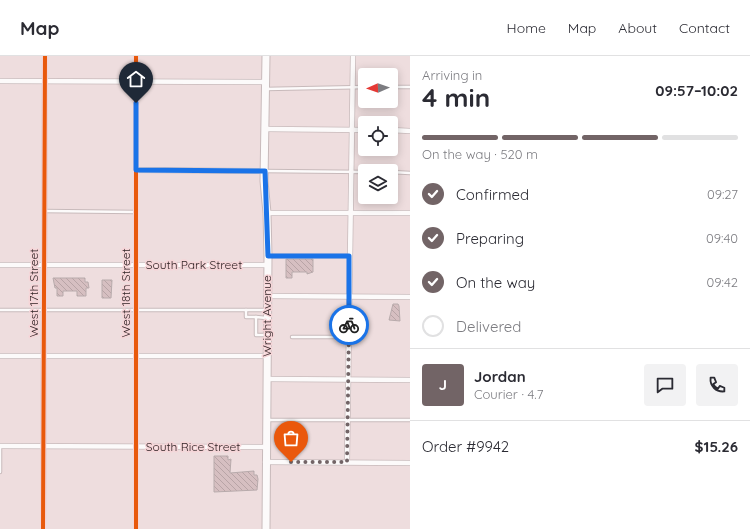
<!DOCTYPE html>
<meta charset="utf-8">
<style>
body{margin:0;font-family:Quicksand,sans-serif;background:#f2f2f3;color:#2b2b33;height:100vh;display:flex;flex-direction:column;font-size:15px;white-space:nowrap}
*{box-sizing:border-box;margin:0}
p{font-size:13px;color:#7c7c81}
.icon{flex:none;width:22px;height:22px;fill:none;stroke:currentColor;stroke-width:2;stroke-linecap:round;stroke-linejoin:round}
.map{position:relative;flex:1;overflow:hidden}
.side{display:flex;flex-direction:column;background:#fff;width:340px}
.side>*{flex:none}
.needle{width:26px;rotate:268deg}
.fabs{position:absolute;left:358px;top:12px;display:grid;gap:8px}
.fabs a{display:grid;place-items:center;width:40px;height:40px;border-radius:4px;background:#fff;box-shadow:0 2px 10px #0003;font-size:20px}
.pin{position:absolute;display:grid;place-items:center;width:34px;height:34px;color:#fff;margin:-41px -17px;border-radius:50% 50% 50% 0;rotate:-45deg;box-shadow:0 0 4px #0007}
.pin .icon{rotate:45deg}
.courier{position:absolute;display:grid;place-items:center;width:40px;height:40px;margin:-20px;border:3px solid #1a73e8;border-radius:50%;background:#fff;color:#222;box-shadow:0 1px 5px #0007}
.overview em{font-style:normal;font-weight:700}
.overview div{display:flex;flex-direction:column-reverse}
.overview{display:flex;align-items:center;justify-content:space-between;height:68px;padding:0 12px}
h1{font-size:26px;font-weight:700;line-height:30px}
.bar{display:grid;grid-template-columns:repeat(4,1fr);gap:6px 4px;align-content:center;height:48px;padding:0 12px}
.bar i{height:5px;border-radius:3px;background:#e1e1e2}
.bar .selected{background:#726466}
.bar p{grid-column:span 4}
.line{display:flex;align-items:center;gap:10px;padding:0 12px;border-top:1px solid #e1e1e2}
.line div{flex:1}
.round{display:grid;place-items:center;flex:none;width:42px;height:42px;border-radius:4px;background:#f2f2f3}
ol{padding:0 12px;list-style:none}
li{display:flex;align-items:center;gap:12px;height:44px}
li p{margin-inline-start:auto}
li .icon{padding:4px;border-radius:50%;background:#726466;color:#fff;stroke-width:4}
li:last-child{color:#7c7c81}
li i{width:22px;height:22px;border:2px solid #e1e1e2;border-radius:50%}
header{display:flex;align-items:center;gap:24px;box-sizing:border-box;height:56px;padding:0 20px;background:#fff;border-bottom:1px solid #e1e1e2}
header strong{font-size:19px}
nav{display:flex;gap:22px;margin-inline-start:auto;font-size:14px}
main{display:flex;flex:1;min-height:0}
.map>svg:first-child{display:block}
.building{fill:url(#building-back-hatch);stroke:#b8abac}
.lines{fill:none;stroke-linecap:round;stroke-linejoin:round}
.service-casing{stroke:#c8babb;stroke-width:4.5}
.minor-casing{stroke:#c8babb;stroke-width:6}
.secondary-casing{stroke:#c8babb;stroke-width:9}
.service{stroke:#fcfafa;stroke-width:2.5}
.minor{stroke:#fcfafa;stroke-width:4.5}
.secondary{stroke:#fcfafa;stroke-width:7}
.cycleway-casing{stroke:#f6d5d8;stroke-width:6}
.cycleway{stroke:#e8590c;stroke-width:4}
.done{stroke:#726466;stroke-width:4;stroke-dasharray:0 7.2}
.route{stroke:#1a73e8;stroke-width:5}
.labels{text-anchor:middle;stroke-width:3;stroke-linejoin:round;paint-order:stroke}
.street-label{font-size:12px;fill:#302325;stroke:#f6d5d8}
</style>
<header>
<strong>Map</strong>
<nav><a>Home</a><a>Map</a><a>About</a><a>Contact</a></nav>
</header>
<main>
<div class="map">
<svg width="410" height="473" viewBox="0 0 410 473">
<defs>
<pattern id="building-back-hatch" width="6" height="6" patternUnits="userSpaceOnUse"><rect width="6" height="6" fill="#d6bfc1"/><path d="M-1 5l2 2M0 0l6 6M5-1l2 2" fill="none" stroke="#b8a4a6"/></pattern>
</defs>
<rect width="100%" height="100%" fill="#eeddde"/>
<!-- building -->
<g class="building">
<polygon points="286,203 313,203 313,216 307,218 307,216 292,216 292,222 286,222"/>
<polygon points="53,222 85,222 85,226 88,226 89,232 86,232 86,240 77,240 77,235 63,235 63,240 57,240 57,232 55,232"/>
<polygon points="102,224 112,224 111,242 102,242"/>
<polygon points="393,248 398,248 399,250 400,265 389,264"/>
<polygon points="214,400 228,400 228,404 231,403 230,417 254,415 254,419 257,419 258,423 257,434 214,436"/>
</g>
<g class="lines">
<!-- service casing -->
<g class="service-casing">
<g id="service">
<polyline points="391,31 410,31"/>
<polyline points="266,33 365,31"/>
<polyline points="265,115 365,116"/>
<polyline points="391,116 410,117"/>
<polyline points="44,155 136,156"/>
<polyline points="268,200 349,200"/>
<polyline points="0,254 267,254"/>
<polyline points="246,254 246,261 256,261"/>
<polyline points="266,262 256,261 256,279 267,279"/>
<polyline points="292,281 349,281"/>
<polyline points="267,364 410,364"/>
<polyline points="0,416 0,391"/>
</g>
</g>
<!-- minor casing -->
<g class="minor-casing">
<g id="minor">
<polyline points="136,0 136,473"/>
<polyline points="0,25 265,26"/>
<polyline points="265,73 365,74"/>
<polyline points="391,74 410,75"/>
<polyline points="136,114 265,115"/>
<polyline points="267,157 410,157"/>
<polyline points="0,209 267,209"/>
<polyline points="267,240 410,241"/>
<polyline points="0,300 267,300"/>
<polyline points="267,323 410,324"/>
<polyline points="0,390 266,391"/>
<polyline points="265,406 410,407"/>
<polyline points="347,406 353,0"/>
<polyline points="43,473 45,0"/>
</g>
</g>
<!-- secondary casing -->
<g class="secondary-casing">
<polyline id="secondary" points="266,0 264,125 267,157 268,200 266,473"/>
</g>
<!-- service -->
<use href="#service" class="service"/>
<!-- minor -->
<use href="#minor" class="minor"/>
<!-- secondary -->
<use href="#secondary" class="secondary"/>
<!-- cycleway casing -->
<g class="cycleway-casing">
<g id="cycleway">
<polyline points="136,0 136,473"/>
<polyline points="43,473 45,0"/>
</g>
</g>
<!-- cycleway -->
<use href="#cycleway" class="cycleway"/>
</g>
<g class="lines">
<!-- done -->
<polyline class="done" points="291,406 347,406 349,269"/>
<!-- route -->
<polyline class="route" points="136,47 136,114 265,115 268,200 349,200 349,269"/>
</g>
<g class="labels">
<!-- street labels -->
<g class="street-label">
<text x="194" y="213">South Park Street</text>
<text transform="translate(34 237) rotate(-90)" y="4">West 17th Street</text>
<text transform="translate(126 237) rotate(-90)" y="4">West 18th Street</text>
<text transform="translate(267 260) rotate(-90)" y="4">Wright Avenue</text>
<text x="193" y="395">South Rice Street</text>
</g>
</g>
</svg>
<div class="fabs">
<a><svg class="needle" viewBox="-14 -14 28 28"><path d="M0-13l5 13h-10z" fill="#e53935"/><path d="M0 13l5-13h-10z" fill="#7c7c81"/></svg></a>
<a><svg class="icon" aria-label="locate" viewBox="0 0 24 24"><circle cx="12" cy="12" r="6"/><path d="M12 2v4M12 18v4M2 12h4M18 12h4"/></svg></a>
<a><svg class="icon" aria-label="layers" viewBox="0 0 24 24"><path d="M12 4l9 5-9 5-9-5zM3 14l9 5 9-5"/></svg></a>
</div>
<div class="pin" style="left:291px;top:406px;background:#ea580c"><svg class="icon" aria-label="bag" viewBox="0 0 24 24"><path d="M5 8h14l-1 12H6zM9 8a3 3 0 0 1 6 0"/></svg></div>
<div class="pin" style="left:136px;top:47px;background:#1f2937"><svg class="icon" aria-label="home" viewBox="0 0 24 24"><path d="M3 11l9-7 9 7M6 9v11h12V9"/></svg></div>
<div class="courier" style="left:349px;top:269px"><svg class="icon" aria-label="bike" viewBox="0 0 24 24"><circle cx="6" cy="16" r="4"/><circle cx="18" cy="16" r="4"/><path d="M6 16l4-8h5l3 8M10 8l3 8H6M13 5h3"/></svg></div>
</div>
<section class="side">
<div class="overview"><div><h1>4 min</h1><p>Arriving in</p></div><em>09:57–10:02</em></div>
<div class="bar"><i class="selected"></i><i class="selected"></i><i class="selected"></i><i></i><p>On the way · 520 m</p></div>
<ol>
<li><svg class="icon" aria-label="check" viewBox="0 0 24 24"><path d="M5 12l5 5 9-10"/></svg>Confirmed<p>09:27</p></li>
<li><svg class="icon" aria-label="check" viewBox="0 0 24 24"><path d="M5 12l5 5 9-10"/></svg>Preparing<p>09:40</p></li>
<li><svg class="icon" aria-label="check" viewBox="0 0 24 24"><path d="M5 12l5 5 9-10"/></svg>On the way<p>09:42</p></li>
<li><i></i>Delivered</li>
</ol>
<div class="line" style="height:72px"><b class="round" style="background:#726466;color:#fff">J</b><div><b>Jordan</b><p>Courier · 4.7</p></div><a class="round"><svg class="icon" aria-label="chat" viewBox="0 0 24 24"><path d="M4 5h16v11H9l-5 4z"/></svg></a><a class="round"><svg class="icon" aria-label="phone" viewBox="0 0 24 24"><path d="M5 4h4l2 5-3 2q2 4 5 5l2-3 5 2v4C11 20 4 13 5 4z"/></svg></a></div>
<div class="line" style="height:52px"><div>Order #9942</div><b>$15.26</b></div>
</section>
</main>
